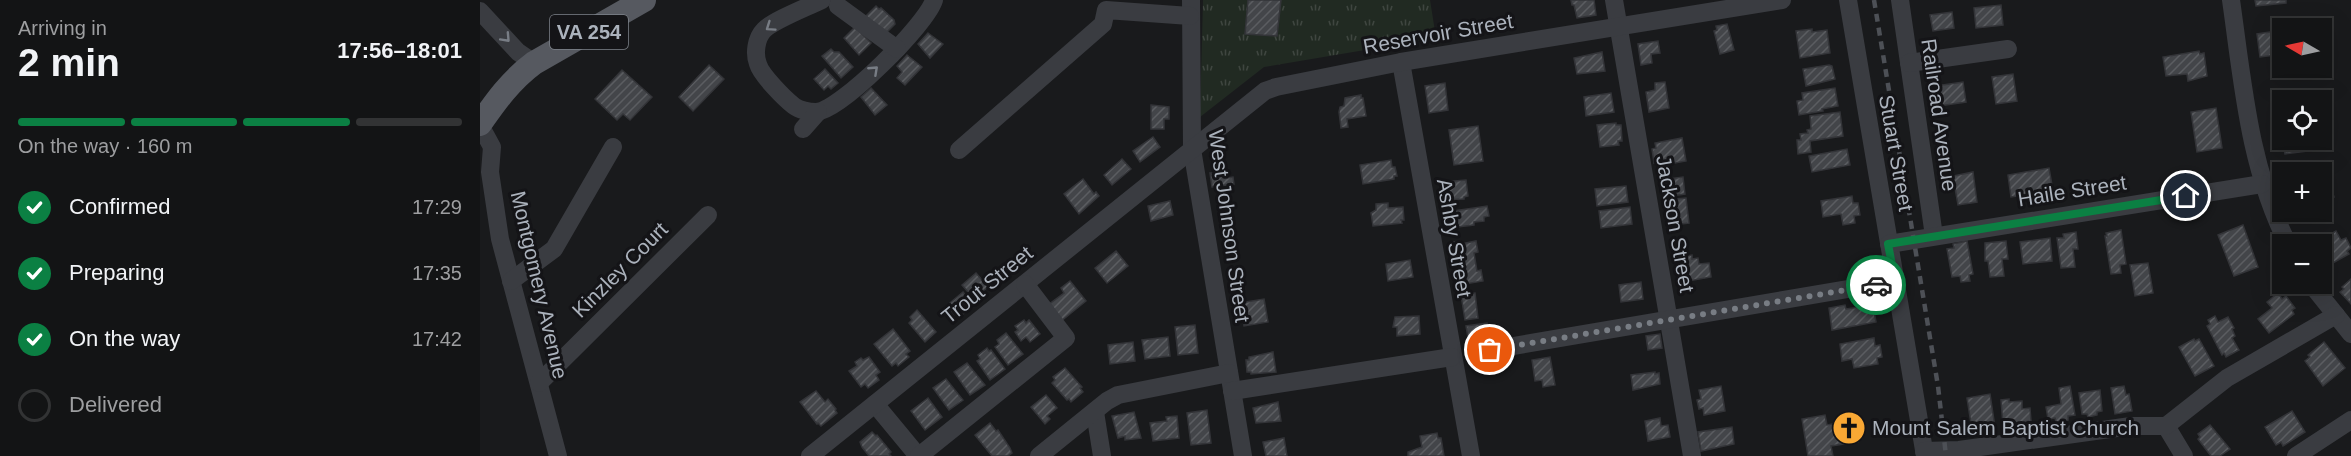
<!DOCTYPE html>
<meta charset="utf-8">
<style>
body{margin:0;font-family:Helvetica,sans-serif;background:#1c1d1e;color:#f1f3f6;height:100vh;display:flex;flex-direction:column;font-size:22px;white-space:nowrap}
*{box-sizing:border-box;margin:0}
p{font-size:20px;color:#9d9ea0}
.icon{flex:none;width:33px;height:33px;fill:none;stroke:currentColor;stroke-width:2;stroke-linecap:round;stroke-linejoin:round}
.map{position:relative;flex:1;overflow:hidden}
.details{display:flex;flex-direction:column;background:#131415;width:480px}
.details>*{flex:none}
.needle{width:39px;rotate:279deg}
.tools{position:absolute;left:1792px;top:18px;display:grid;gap:12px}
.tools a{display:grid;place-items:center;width:60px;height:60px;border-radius:0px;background:#131415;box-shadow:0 6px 24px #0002,0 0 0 2px #323334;font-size:30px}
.pin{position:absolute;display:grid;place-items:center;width:51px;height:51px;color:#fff;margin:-26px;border:3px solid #fff;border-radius:50%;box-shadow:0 2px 6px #0007}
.courier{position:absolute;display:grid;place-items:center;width:60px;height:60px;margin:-30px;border:4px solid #0b8043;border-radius:50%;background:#fff;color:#222;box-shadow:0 2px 8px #0007}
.head em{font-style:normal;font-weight:700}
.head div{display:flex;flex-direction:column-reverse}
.head{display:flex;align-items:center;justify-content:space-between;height:102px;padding:0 18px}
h1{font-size:39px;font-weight:700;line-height:45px}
.bar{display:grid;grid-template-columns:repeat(4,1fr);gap:9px 6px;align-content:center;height:72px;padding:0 18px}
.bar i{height:8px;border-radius:4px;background:#323334}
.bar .on{background:#0b8043}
.bar p{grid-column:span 4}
ol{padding:0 18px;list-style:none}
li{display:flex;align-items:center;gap:18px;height:66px}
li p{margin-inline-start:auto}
li .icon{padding:6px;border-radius:50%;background:#0b8043;color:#fff;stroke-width:4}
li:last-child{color:#9d9ea0}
li i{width:33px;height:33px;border:3px solid #323334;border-radius:50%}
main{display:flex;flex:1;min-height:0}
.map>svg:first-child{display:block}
.grass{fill:url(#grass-tufts)}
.building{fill:url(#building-hatch);stroke:#333438;stroke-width:1.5}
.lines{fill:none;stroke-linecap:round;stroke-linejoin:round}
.minor{stroke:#3a3c41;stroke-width:18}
.major{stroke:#565960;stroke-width:24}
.rail{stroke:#4d5056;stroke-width:4.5;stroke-dasharray:8 6;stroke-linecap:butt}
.oneway{stroke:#787d85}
.done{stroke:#787d84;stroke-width:6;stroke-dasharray:0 10.8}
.route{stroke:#0b8043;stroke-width:8}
.labels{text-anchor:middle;stroke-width:6;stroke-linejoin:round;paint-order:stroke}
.shield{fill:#141417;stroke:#7e838a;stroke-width:1.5}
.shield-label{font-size:20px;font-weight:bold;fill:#abb2bc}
.street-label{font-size:21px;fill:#abb2bc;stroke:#141417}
.poi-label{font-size:21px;fill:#abb2bc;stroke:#141417;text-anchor:start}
</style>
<main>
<section class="details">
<div class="head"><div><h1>2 min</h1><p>Arriving in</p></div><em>17:56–18:01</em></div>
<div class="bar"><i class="on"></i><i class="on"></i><i class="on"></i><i></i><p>On the way · 160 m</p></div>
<ol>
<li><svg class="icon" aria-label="check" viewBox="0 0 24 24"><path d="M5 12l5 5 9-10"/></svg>Confirmed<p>17:29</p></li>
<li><svg class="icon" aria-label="check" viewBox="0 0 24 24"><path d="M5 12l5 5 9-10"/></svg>Preparing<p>17:35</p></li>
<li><svg class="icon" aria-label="check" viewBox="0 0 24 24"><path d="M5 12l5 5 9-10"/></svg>On the way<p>17:42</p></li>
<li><i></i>Delivered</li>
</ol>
</section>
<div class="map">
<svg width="1871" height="456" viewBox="0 0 1871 456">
<defs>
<pattern id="grass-tufts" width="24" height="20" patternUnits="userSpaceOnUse" patternTransform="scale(1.5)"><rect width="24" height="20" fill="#212a22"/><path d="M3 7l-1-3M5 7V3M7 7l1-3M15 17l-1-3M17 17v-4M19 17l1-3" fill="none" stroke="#3f4640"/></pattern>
<pattern id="building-hatch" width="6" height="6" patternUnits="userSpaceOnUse" patternTransform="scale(1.5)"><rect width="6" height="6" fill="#434549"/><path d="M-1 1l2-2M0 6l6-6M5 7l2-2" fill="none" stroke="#5b5d61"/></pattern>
</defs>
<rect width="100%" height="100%" fill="#191a1c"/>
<!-- grass -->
<polygon class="grass" points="723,0 950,0 956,38 784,67 720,117"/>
<!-- building -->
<g class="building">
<polygon points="768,0 801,0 797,36 765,34"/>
<polygon points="1091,0 1114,0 1116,15 1097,18 1094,5 1092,5"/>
<polygon points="1775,0 1806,0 1806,3 1776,6"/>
<polygon points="1521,5 1523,25 1496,28 1494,8"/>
<polygon points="396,6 399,9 401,8 414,20 415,24 405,34 386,16"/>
<polygon points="1472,12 1474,28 1453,31 1450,15"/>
<polygon points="1247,24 1254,50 1240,54 1234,31 1237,30 1236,26"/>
<polygon points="375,27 391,43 379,55 364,38"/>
<polygon points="1332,29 1332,32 1347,30 1350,53 1320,58 1316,31"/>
<polygon points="1803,30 1803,61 1797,62 1796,55 1780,57 1777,34"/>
<polygon points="448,33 463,44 450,58 438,44"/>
<polygon points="1178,41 1180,53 1171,54 1172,63 1161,65 1158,44"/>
<polygon points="351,49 354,52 359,52 373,67 361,78 342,56"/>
<polygon points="1719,51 1720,54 1724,53 1727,76 1708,81 1707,74 1686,76 1683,57"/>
<polygon points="1122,52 1125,71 1097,74 1094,58"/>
<polygon points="427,55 442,67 425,85 417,78 422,72 417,66"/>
<polygon points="229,65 244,79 213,111 199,97"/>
<polygon points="1349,65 1352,66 1355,79 1326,86 1323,69"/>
<polygon points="345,69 358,83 351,89 348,86 344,90 334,79"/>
<polygon points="142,70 172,97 150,120 143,114 137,120 115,99"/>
<polygon points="1533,74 1537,101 1516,104 1512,77"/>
<polygon points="1185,82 1189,108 1169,112 1166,92 1175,90 1175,83"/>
<polygon points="1483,82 1486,102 1459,106 1456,86"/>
<polygon points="965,83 968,110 949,113 945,86"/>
<polygon points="391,88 407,105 395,115 381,97"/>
<polygon points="1355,88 1358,106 1342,109 1343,111 1319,115 1317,101 1323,100 1322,93"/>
<polygon points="1131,93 1134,112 1106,116 1104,97"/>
<polygon points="881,95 881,98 883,98 886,116 867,119 868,127 861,128 859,112 860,107 864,106 865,98"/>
<polygon points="671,105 689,107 689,119 684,119 684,129 671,129"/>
<polygon points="1736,108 1742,148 1717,152 1711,112"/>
<polygon points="1360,112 1363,136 1330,141 1331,152 1318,154 1317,140 1321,140 1320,134 1328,133 1327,130 1331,129 1330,116"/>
<polygon points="1136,123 1136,125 1141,125 1142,141 1138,141 1139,145 1120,147 1117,125"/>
<polygon points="998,126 1003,161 974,165 969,130"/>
<polygon points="673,137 680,147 660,162 653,151"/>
<polygon points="1202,138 1206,161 1179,166 1178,162 1174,163 1172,149 1176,148 1175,143"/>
<polygon points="1803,140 1841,140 1841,142 1834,143 1835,150 1805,154"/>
<polygon points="1367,149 1370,165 1332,172 1329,156"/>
<polygon points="642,159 651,169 632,185 624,175"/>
<polygon points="911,160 912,167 915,167 917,176 914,176 914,179 883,184 880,165"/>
<polygon points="745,166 747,178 753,177 754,184 732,187 730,173 734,173 733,167"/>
<polygon points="1569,168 1573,191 1531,197 1528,175"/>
<polygon points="1493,172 1497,202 1478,205 1473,176"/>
<polygon points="1203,177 1205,194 1183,197 1181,180"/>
<polygon points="603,179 614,194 616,192 619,196 599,214 584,194"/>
<polygon points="986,180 988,196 984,197 984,199 965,200 963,182"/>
<polygon points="1146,186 1148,202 1117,206 1115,189"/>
<polygon points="1850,186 1854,197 1850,198 1853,205 1842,209 1842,188"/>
<polygon points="1372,196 1373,203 1378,203 1380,215 1374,216 1375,223 1363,225 1361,214 1343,217 1341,201"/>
<polygon points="1206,198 1209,223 1192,225 1191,212 1186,213 1184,200"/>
<polygon points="690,201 693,215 671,221 668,206"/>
<polygon points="908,203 908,208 923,207 924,220 921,220 922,223 893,226 891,213 896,210 896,204"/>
<polygon points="1007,206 1009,216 1004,217 1004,221 994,222 994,225 969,228 967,212"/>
<polygon points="1150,207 1152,224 1121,228 1119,211"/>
<polygon points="1763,225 1778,267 1754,276 1738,235"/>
<polygon points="1641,230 1646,264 1640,265 1641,273 1631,274 1625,236 1627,236 1626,233"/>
<polygon points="1856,231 1861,240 1866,238 1871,248 1867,251 1869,254 1851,264 1842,249 1842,244 1838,241"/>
<polygon points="1596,232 1598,249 1593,249 1595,267 1581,268 1577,238 1584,238 1583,234"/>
<polygon points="1570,238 1572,261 1543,264 1540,242"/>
<polygon points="980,241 981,244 996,241 998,252 994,253 997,271 1001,270 1003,281 979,285 972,245 973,242"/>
<polygon points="1487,241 1493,274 1489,275 1490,281 1481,282 1480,276 1472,277 1467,249 1474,248 1473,244"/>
<polygon points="1526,241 1528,259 1522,259 1524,276 1510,277 1508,261 1505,261 1505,243"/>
<polygon points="636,251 648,266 627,283 615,268"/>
<polygon points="1212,255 1212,259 1218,258 1219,264 1229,263 1231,277 1203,282 1199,257"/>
<polygon points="930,260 933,277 908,281 906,264"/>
<polygon points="1668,263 1673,293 1655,296 1650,265"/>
<polygon points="496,273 508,287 503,291 506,294 501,299 498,295 494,299 482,285"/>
<polygon points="1871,279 1871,304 1860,292 1864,289 1862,287"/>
<polygon points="590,281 606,301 580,322 568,305 584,293 581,288"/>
<polygon points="1161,282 1163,299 1141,302 1139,285"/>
<polygon points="483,292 491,302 485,306 488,310 482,315 479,311 473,316 465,307"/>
<polygon points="995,293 998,318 985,320 981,295"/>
<polygon points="1798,293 1802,299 1806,296 1815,308 1812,310 1814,314 1789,333 1778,319 1792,308 1787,302"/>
<polygon points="784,299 788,322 764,326 763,319 759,320 760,303"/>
<polygon points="1365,305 1366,309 1393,305 1396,322 1352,330 1349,308"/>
<polygon points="437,310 456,332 445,342 429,323 432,320 430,317"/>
<polygon points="939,316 940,334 917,336 917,327 913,327 915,317"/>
<polygon points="1735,316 1738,322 1748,317 1754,328 1752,329 1755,336 1752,338 1759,350 1746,357 1744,353 1742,355 1727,326 1730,324 1728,320"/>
<polygon points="544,320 546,323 549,320 560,334 550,342 546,337 541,341 535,332 538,330 535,326"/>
<polygon points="1007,323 1010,340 989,344 986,326"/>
<polygon points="715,325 718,353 698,355 695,327"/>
<polygon points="413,329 430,351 426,354 429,357 418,366 416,363 412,366 394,344"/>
<polygon points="526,333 543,354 528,365 515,347 519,344 517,340"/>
<polygon points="1180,334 1182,348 1168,350 1166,336"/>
<polygon points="688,337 690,356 665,359 662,340"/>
<polygon points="1394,338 1395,346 1400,345 1402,357 1397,358 1398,364 1374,368 1372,359 1362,361 1360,344"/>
<polygon points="1714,339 1715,341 1719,339 1734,366 1715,376 1699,347"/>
<polygon points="653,342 655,361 630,364 628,345"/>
<polygon points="1844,342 1865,368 1843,386 1825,361 1830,357 1828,355"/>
<polygon points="507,348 509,351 511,350 525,369 510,380 497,361 500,359 498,355"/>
<polygon points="793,352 796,372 771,374 771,372 767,372 766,360 769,360 769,357"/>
<polygon points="389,357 400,372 396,375 399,380 388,388 385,384 381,387 369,371 377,366 375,362 381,358 383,360"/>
<polygon points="1070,357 1075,385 1063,387 1062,380 1055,381 1052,360"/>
<polygon points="487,363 505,385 490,395 474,372"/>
<polygon points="585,368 602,387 600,388 603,392 591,402 589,399 587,400 572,383 575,380 573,377"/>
<polygon points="1175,372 1175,374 1179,373 1180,384 1153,390 1151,375"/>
<polygon points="466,379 483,400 469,410 453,388"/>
<polygon points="1241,386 1245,411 1224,415 1223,408 1219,409 1217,400 1221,399 1219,390"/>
<polygon points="1590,386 1595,415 1588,416 1588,420 1576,422 1575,418 1568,419 1566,407 1581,404 1579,388"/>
<polygon points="1644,386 1646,395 1649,394 1652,411 1635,414 1631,388"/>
<polygon points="1620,390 1622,411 1617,412 1617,415 1608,417 1607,414 1602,414 1599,393"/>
<polygon points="336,391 345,402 348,399 356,409 355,410 357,413 341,426 338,423 337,424 320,402"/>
<polygon points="1510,394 1515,427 1492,430 1487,398"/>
<polygon points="566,395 577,408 567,416 570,419 565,424 551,407"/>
<polygon points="448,398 462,417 445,430 431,411"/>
<polygon points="1529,399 1529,402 1542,401 1542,409 1550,408 1551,421 1544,422 1544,426 1530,427 1530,424 1523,425 1521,400"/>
<polygon points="798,402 801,421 776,423 773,408"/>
<polygon points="727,410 731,443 711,445 707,413"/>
<polygon points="1812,411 1825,432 1803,446 1801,442 1796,445 1785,427"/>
<polygon points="654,412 661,438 645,440 645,436 638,438 632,416"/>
<polygon points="1345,415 1347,425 1370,421 1369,418 1377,417 1382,438 1377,439 1378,442 1351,446 1353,456 1328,456 1322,419"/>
<polygon points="697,416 699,438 673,441 670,423 687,421 686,417"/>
<polygon points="1180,418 1181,426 1188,425 1190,437 1168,441 1165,421"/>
<polygon points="510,423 516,431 518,430 530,448 532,453 528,456 512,456 495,435"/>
<polygon points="1730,425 1750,449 1740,456 1731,456 1718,439 1720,437 1718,434"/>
<polygon points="1252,427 1254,444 1221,451 1218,432"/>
<polygon points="392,432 396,436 397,435 411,452 409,454 411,456 389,456 382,447 380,442"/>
<polygon points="957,433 958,438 961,438 964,456 928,456 928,452 942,447 940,436"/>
<polygon points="804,438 807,456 786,456 783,442"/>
</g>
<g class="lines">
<!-- minor -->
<g class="minor">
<path d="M342,0C328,7 294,20 284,30C276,38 274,54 278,64C281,75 305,99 314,106C319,110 329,112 336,112C360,111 447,24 454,0"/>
<polyline points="711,0 712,149 763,456"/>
<polyline points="1134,0 1212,456"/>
<polyline points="1368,0 1445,456"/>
<polyline points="1420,0 1454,236"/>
<path d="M1751,0C1763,84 1769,167 1808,244"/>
<polyline points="358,6 417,49"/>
<polyline points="0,11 38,52 54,63"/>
<polyline points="921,62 991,456"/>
<polyline points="1429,63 1528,49"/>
<polyline points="0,125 12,147 10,172 20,239 78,456"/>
<polyline points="323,129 338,112"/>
<polyline points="479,150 623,24 626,10 710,16"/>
<polyline points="1409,244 1782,184"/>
<polyline points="31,281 74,249 133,147"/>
<polyline points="1831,284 1871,334"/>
<polyline points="1010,350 1415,281"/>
<polyline points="59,383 228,215"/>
<polyline points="752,391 972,357"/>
<polyline points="395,404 438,456"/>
<polyline points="615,412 622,456"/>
<polyline points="1686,426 1704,456"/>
<polyline points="1444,451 1479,450 1651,426 1686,426 1747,378 1856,315"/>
<polyline points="330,456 785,91 796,87 921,62 1302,0"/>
<polyline points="439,456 586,338 545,284"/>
<polyline points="559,456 627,401 638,395 749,373"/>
<polyline points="1816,456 1871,420"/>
</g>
<!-- major -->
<path class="major" d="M0,124C16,101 31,80 54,63L164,0"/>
<!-- rail -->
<polyline class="rail" points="1394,0 1458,386 1466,456"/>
</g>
<!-- one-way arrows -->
<defs><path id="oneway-chevron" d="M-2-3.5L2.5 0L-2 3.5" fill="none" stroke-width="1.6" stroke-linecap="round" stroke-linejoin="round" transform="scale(1.5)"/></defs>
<g class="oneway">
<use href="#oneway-chevron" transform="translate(290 27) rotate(145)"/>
<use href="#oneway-chevron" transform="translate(26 38) rotate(47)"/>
<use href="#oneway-chevron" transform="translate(394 70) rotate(-43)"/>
</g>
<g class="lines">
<!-- done -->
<polyline class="done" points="1010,350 1396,285"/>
<!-- route -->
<polyline class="route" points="1396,285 1415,281 1408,244 1706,196"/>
</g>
<!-- icons -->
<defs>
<g id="church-disc" transform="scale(1.725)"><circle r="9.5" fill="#f9a834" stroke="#141417"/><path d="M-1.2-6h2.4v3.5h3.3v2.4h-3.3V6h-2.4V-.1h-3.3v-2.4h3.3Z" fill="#111"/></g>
</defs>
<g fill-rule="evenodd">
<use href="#church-disc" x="1369" y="428"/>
</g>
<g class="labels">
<!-- shield labels -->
<rect class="shield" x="70" y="15" width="78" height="34" rx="4.5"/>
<g class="shield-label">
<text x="109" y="39">VA 254</text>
</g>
<!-- street labels -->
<g class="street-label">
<text transform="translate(958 34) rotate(-10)" y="7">Reservoir Street</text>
<text transform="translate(1459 115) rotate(82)" y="7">Railroad Avenue</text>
<text transform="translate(1416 153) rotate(80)" y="7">Stuart Street</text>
<text transform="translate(1592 191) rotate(-9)" y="7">Haile Street</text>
<text transform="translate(1195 224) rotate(80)" y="7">Jackson Street</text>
<text transform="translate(749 226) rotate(82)" y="7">West Johnson Street</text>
<text transform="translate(974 238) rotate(80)" y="7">Ashby Street</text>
<text transform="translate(140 270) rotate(-45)" y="7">Kinzley Court</text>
<text transform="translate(59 285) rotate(77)" y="7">Montgomery Avenue</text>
<text transform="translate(507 285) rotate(-39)" y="7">Trout Street</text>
</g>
<!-- poi labels -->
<g class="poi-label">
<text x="1392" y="435">Mount Salem Baptist Church</text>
</g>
</g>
</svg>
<div class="tools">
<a><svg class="needle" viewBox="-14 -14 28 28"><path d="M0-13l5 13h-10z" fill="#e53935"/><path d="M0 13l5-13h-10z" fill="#9d9ea0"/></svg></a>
<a><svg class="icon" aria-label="locate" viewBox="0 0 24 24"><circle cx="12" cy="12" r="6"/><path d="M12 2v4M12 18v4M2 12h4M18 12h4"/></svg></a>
<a>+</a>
<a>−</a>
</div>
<div class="pin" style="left:1010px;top:350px;background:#ea580c"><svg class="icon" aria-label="bag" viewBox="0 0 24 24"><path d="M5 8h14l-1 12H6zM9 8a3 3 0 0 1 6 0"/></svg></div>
<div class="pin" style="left:1706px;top:196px;background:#1f2937"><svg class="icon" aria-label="home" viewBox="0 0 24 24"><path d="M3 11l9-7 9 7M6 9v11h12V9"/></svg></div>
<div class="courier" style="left:1396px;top:285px"><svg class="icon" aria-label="car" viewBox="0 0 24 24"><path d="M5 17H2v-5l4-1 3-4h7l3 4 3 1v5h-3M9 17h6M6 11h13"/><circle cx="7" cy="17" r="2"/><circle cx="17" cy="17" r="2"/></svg></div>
</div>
</main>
